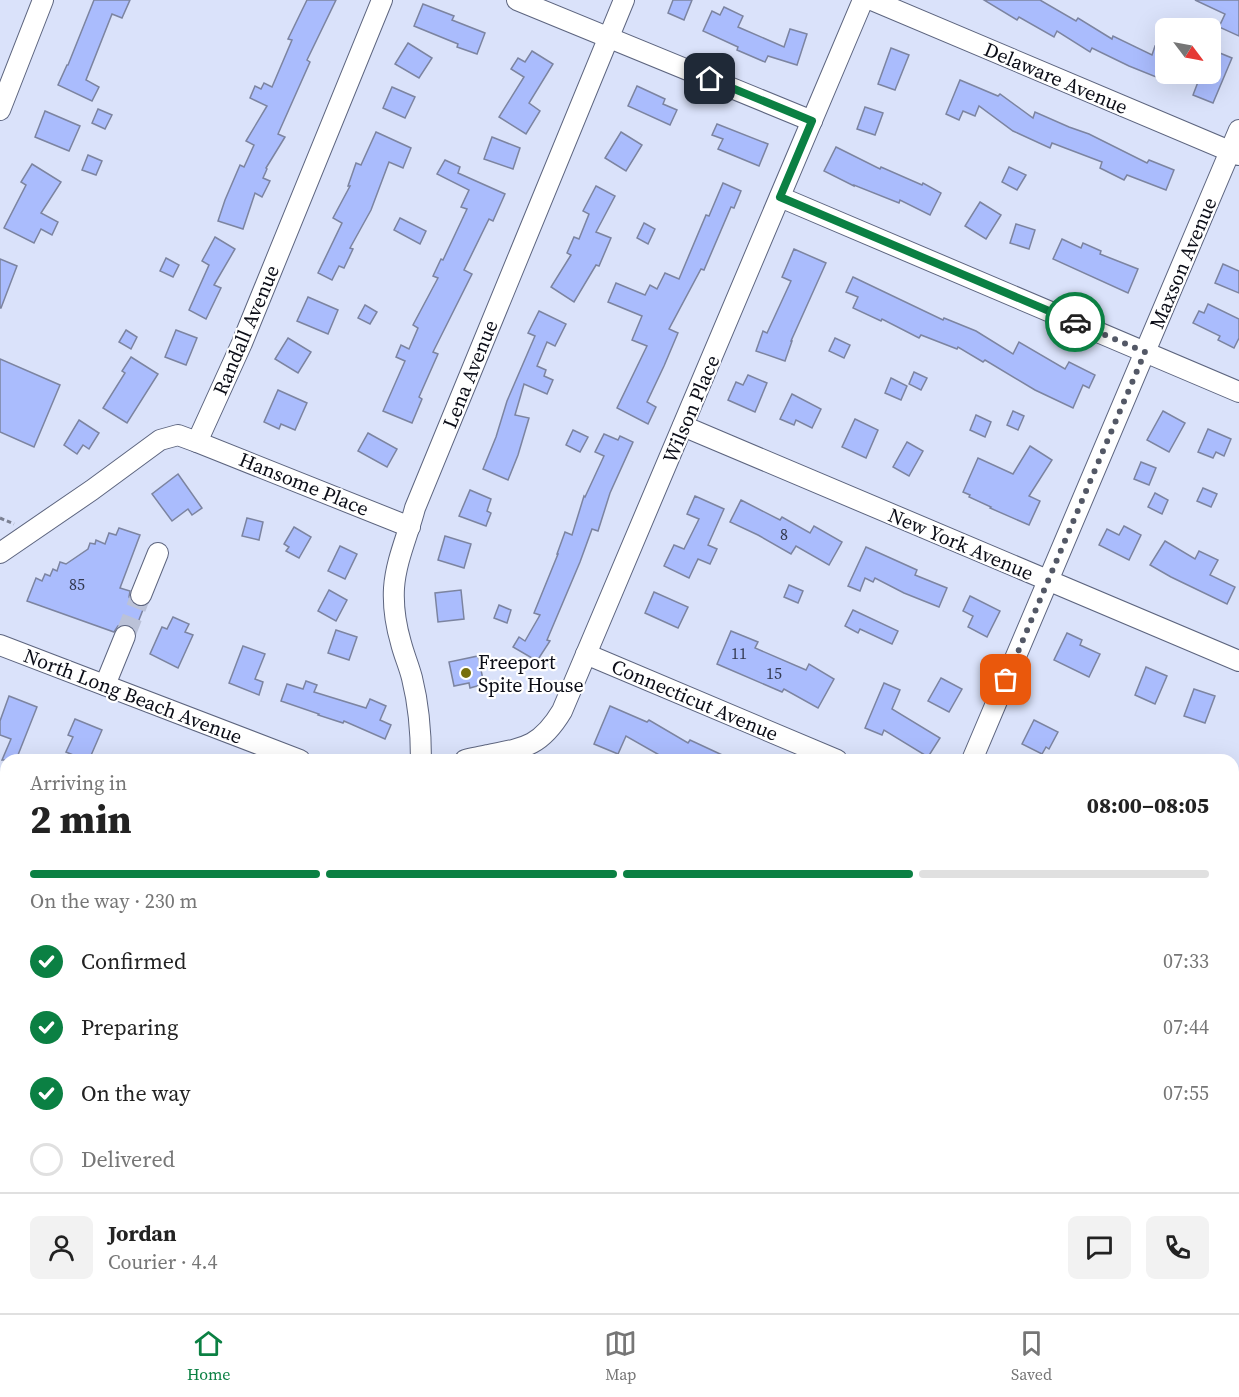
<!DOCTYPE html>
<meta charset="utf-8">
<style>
body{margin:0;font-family:"Source Serif 4",serif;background:#f2f2f2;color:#222;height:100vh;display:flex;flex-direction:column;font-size:22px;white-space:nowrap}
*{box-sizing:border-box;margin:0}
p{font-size:20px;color:#767676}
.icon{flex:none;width:33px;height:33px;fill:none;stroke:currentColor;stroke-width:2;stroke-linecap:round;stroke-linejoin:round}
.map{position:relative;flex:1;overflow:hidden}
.panel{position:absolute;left:0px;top:754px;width:1239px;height:560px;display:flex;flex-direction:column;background:#fff;border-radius:18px 18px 0 0;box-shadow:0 6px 24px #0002}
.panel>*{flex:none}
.needle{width:39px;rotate:122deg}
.buttons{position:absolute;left:1155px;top:18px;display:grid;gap:12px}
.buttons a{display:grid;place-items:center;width:66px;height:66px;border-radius:9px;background:#fff;box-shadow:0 6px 24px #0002;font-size:30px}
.pin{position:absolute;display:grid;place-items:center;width:51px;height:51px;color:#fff;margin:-26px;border-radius:12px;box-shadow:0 3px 9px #0006}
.courier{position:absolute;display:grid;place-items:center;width:60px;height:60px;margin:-30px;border:4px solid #0b8043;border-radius:50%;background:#fff;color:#222;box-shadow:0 2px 8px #0007}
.overview em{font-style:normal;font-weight:800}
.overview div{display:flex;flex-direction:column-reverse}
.overview{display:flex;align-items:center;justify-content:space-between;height:102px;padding:0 30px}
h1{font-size:39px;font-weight:800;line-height:45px}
.bar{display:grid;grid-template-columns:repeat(4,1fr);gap:9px 6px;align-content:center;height:72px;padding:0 30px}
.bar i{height:8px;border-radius:4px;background:#e0e0e0}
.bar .active{background:#0b8043}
.bar p{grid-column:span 4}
.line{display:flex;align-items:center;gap:15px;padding:0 30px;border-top:2px solid #e0e0e0}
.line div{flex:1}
.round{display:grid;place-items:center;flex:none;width:63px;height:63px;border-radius:9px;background:#f2f2f2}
ol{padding:0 30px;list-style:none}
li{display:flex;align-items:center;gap:18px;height:66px}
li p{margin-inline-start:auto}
li .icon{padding:6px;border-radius:50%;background:#0b8043;color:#fff;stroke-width:4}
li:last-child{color:#767676}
li i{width:33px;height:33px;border:3px solid #e0e0e0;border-radius:50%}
.menu{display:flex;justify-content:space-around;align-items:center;height:84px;border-top:2px solid #e0e0e0;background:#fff;font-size:16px;color:#767676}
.menu a{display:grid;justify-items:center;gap:3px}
.menu .active{color:#0b8043}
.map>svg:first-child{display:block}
.building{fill:#aabcfd;stroke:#7c84a0;stroke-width:1.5}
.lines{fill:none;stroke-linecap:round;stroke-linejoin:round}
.minor-tunnel{stroke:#bbc2d8;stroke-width:20;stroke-dasharray:20 10;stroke-linecap:butt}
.minor-casing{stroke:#5d657f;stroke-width:22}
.major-casing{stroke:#5d657f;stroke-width:26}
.path{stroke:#7b8092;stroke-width:3;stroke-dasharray:4.5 3;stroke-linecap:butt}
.minor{stroke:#fff;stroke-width:20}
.major{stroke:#fff;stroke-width:24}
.done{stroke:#535866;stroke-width:6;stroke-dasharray:0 10.8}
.route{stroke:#0b8043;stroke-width:8}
.poi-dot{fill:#786f0d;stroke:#fff;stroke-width:2}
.labels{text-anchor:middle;stroke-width:4.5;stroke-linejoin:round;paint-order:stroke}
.number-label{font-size:16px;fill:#333950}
.street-label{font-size:20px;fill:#0b0d17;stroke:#fff}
.poi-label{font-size:20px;fill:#0b0d17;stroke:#fff;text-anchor:start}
</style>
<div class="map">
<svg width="1239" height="1313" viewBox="0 0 1239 1313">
<rect width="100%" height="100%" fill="#dae2fa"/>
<!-- building -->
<g class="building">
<polygon points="94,0 130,0 122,18 112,14 86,80 99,87 92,101 58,85 67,65 68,65"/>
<polygon points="307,0 336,0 307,60 310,62 278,134 285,137 266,168 267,169 263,178 270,181 262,197 255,193 243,229 218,221 225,200 240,165 244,167 254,145 246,141 267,106 250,98 255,86 261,89 264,83 272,87 292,40 288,39"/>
<polygon points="673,0 692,0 684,20 668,13"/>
<polygon points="984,0 1040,0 1076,21 1078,18 1112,39 1113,36 1152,55 1155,46 1166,51 1166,81 1129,66 1092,48 1090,52 1057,31 1054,37 1019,17 1017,20"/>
<polygon points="1195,0 1239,0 1239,36 1219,27 1225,14"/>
<polygon points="423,4 454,16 452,20 485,33 477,54 457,47 458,44 414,26"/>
<polygon points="724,7 743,16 738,27 784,47 790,29 807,34 797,65 768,56 765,62 737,50 738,47 703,31 712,11 720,15"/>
<polygon points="408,43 432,58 419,78 395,64"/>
<polygon points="891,48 909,55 895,90 878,84"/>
<polygon points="1210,49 1232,58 1213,103 1193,95 1201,74 1210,74"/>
<polygon points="532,51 553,64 529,103 540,111 526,134 499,117 524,77 511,69 518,58 525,62"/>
<polygon points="960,80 998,96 1000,94 1033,118 1035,112 1069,127 1089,134 1147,163 1149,160 1174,170 1166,190 1127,175 1124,180 1100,168 1102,162 1052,143 1050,148 1013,131 979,106 975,116 963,111 959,120 946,114"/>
<polygon points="637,86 665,99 663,104 677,110 670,125 628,106"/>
<polygon points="392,87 415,97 405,118 383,108"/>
<polygon points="865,107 883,113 875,135 857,129"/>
<polygon points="98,109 112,115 105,129 92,123"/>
<polygon points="45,111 80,126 69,151 35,137"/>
<polygon points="717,124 768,144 759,166 718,149 723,139 712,135"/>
<polygon points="376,132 411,148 403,168 389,162 371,210 350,248 353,249 344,268 339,266 332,280 318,273 342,223 333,218 350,186 348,186 356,163 361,165"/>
<polygon points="621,132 642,145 626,171 605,158"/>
<polygon points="492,137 520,148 513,169 484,159"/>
<polygon points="836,147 880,169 881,167 922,185 923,183 941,193 930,215 900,200 899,203 854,185 854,186 824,171"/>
<polygon points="88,155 102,161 96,175 82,170"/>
<polygon points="445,160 460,167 458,173 505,194 493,221 489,219 464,270 472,274 433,352 438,354 419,397 422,399 412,423 383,411 405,361 396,357 401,345 409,349 418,328 413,325 438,278 433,276 441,259 443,260 467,209 461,207 469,190 437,174"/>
<polygon points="32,164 61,182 41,213 58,222 52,235 41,229 34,243 4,228 26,185 21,182"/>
<polygon points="1009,167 1026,175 1017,190 1002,182"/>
<polygon points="723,183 741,191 734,208 731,207 704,270 701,269 669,329 678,333 664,366 647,402 656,407 648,424 617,408 647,346 632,340 642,316 608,302 616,283 645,295 650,285 657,289 665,273 679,279 706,215 709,216"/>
<polygon points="596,186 615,196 596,232 611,238 599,266 596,265 574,302 551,287 571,255 567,253 574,237 579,239 589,214 583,211"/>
<polygon points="980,202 1001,215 986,239 965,226"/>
<polygon points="400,218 426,231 420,244 394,230"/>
<polygon points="644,223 655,229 648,244 637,238"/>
<polygon points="1016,224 1035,230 1029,249 1010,243"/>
<polygon points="215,237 235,249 214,285 221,288 206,319 189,310 209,265 202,261"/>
<polygon points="1062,239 1081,248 1083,243 1101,251 1100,254 1138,269 1128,293 1053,259"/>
<polygon points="794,249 826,263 791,341 792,341 785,361 756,351 763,331 767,333 791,281 782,277"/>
<polygon points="166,258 179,265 173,277 160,271"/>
<polygon points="0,259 17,266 1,308 0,308"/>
<polygon points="1223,264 1239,271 1239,293 1215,283"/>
<polygon points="853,277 943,320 944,318 976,331 1013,354 1019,342 1065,369 1069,362 1095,375 1089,388 1083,385 1073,408 1035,390 985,360 983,362 958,347 957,349 921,335 919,338 882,319 881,321 853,308 858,297 846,292"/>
<polygon points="308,297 338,310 328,334 297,321"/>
<polygon points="1208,304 1239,319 1239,338 1234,348 1218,340 1220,336 1193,323 1199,311 1204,313"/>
<polygon points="365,305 377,312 370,324 358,318"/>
<polygon points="539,311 566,324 555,346 547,342 537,366 546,370 544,376 553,380 547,394 524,384 515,415 529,418 518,455 508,480 483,469 496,437 507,401 535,336 528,333"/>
<polygon points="126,330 137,337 131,349 119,342"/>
<polygon points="176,330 197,338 186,365 165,357"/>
<polygon points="288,338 311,352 298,373 275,359"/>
<polygon points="835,338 850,345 844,358 829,351"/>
<polygon points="131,357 158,374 127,423 103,408 125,373 122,371"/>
<polygon points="0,359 60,385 34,447 0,432"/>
<polygon points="914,372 927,378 921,390 909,384"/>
<polygon points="748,375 767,383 755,412 728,400 736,382 743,385"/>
<polygon points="891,378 907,386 901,400 885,393"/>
<polygon points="278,390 307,403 295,430 281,424 279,429 264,422"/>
<polygon points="792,394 821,409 812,428 796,420 794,425 780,419"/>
<polygon points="1013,411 1024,416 1018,430 1007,425"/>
<polygon points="1163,411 1185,423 1169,452 1147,440"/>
<polygon points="976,415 991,422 985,437 970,430"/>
<polygon points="855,419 878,430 866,458 842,447"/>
<polygon points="79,420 99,433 89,449 83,445 77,454 64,445"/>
<polygon points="1208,429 1231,439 1224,456 1216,452 1213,458 1198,452"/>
<polygon points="573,430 588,437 580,452 566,445"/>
<polygon points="368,433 397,449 387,467 358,451"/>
<polygon points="604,434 618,440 620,436 633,442 610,493 598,531 592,529 580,562 547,640 550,641 537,661 513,647 519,637 525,641 540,615 534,613 558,554 557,554 565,532 572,535 584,496 585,497 604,456 595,452"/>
<polygon points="907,442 923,451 909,476 893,467"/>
<polygon points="1030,446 1052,460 1029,496 1040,501 1029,525 990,508 991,507 969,497 970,495 963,492 978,458 1013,474"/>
<polygon points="1141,462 1156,468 1149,485 1134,479"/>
<polygon points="178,474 202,508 192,515 188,509 172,521 152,494"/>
<polygon points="1203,488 1217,494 1211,507 1197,501"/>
<polygon points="470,490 491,499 487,511 491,513 486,526 459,516"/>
<polygon points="1155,493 1168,500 1162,514 1148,507"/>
<polygon points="695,496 724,509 708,545 717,549 710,564 698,559 689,578 664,566 674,545 684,549 699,519 687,514"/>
<polygon points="741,500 780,520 782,517 810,533 814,526 842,542 829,565 796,546 791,554 758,535 730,522"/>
<polygon points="247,518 263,522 259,540 242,536"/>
<polygon points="1124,526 1141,535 1129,560 1099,545 1107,529 1119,535"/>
<polygon points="294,527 311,537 299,558 286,551 289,547 284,544"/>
<polygon points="119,528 140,535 120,588 130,591 129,597 132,603 137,606 144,607 135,630 130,625 124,624 118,626 114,632 27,601 36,578 42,581 45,574 50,576 53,569 57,571 60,562 66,564 88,549 90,543 95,544 96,540 105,544 109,533 116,535"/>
<polygon points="445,536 471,544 464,568 438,560"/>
<polygon points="1165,541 1195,559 1199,551 1218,560 1210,575 1235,587 1227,604 1171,577 1150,565"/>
<polygon points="340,546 357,554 345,579 328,571"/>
<polygon points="866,547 917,570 915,575 947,588 939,607 904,593 875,578 873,582 865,578 860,591 848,586"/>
<polygon points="789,585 803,591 798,603 784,597"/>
<polygon points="329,590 347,600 336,621 318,611"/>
<polygon points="461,590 464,619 438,622 435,593"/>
<polygon points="654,592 688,607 678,628 645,613"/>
<polygon points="970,596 1000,611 987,637 968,627 973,616 963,611"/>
<polygon points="499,605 511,610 507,623 494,618"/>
<polygon points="853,610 898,631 892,644 860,629 858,633 845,626"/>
<polygon points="173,617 189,624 185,632 193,635 178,668 150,654 162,627 167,629"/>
<polygon points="336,630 357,637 349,660 328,653"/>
<polygon points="731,631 758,642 755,648 806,670 809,664 834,679 818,708 784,689 782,692 717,664"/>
<polygon points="1067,633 1082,640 1080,645 1100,654 1089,677 1054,660"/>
<polygon points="243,646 265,654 255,679 263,682 259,695 229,683"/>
<polygon points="478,656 484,684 470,688 469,683 454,686 449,662"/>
<polygon points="1146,667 1167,676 1155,704 1135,695"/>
<polygon points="941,678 962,689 949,712 928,701"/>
<polygon points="306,681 317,685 314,692 366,708 370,699 386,706 380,720 391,725 385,739 344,721 343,723 318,715 319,714 281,701 287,684 303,689"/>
<polygon points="884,683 900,690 892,709 940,738 928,757 884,730 882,735 865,728"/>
<polygon points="1194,689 1215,696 1205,723 1184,716"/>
<polygon points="9,696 37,707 16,760 2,760 11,739 0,735 0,721"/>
<polygon points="610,706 647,722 649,720 688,743 690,740 733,760 668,760 626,736 618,754 594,744"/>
<polygon points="75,719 102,730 89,760 85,760 66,752 73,737 68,735"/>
<polygon points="1034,720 1058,732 1049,749 1046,747 1042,754 1022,744"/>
</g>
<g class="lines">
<!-- minor-tunnel -->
<polyline class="minor-tunnel" points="125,636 141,595"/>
<!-- minor casing -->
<g class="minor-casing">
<g id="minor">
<polyline points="517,0 812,121"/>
<polyline points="872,0 1239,155"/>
<polyline points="0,110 43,0"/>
<polyline points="780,197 1239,392"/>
<polyline points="683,426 1239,661"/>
<polyline points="197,442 242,343 382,0"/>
<polyline points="0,553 92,490 160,440 178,435 197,442 410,527"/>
<polyline points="141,595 158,553"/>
<polyline points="0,645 300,760"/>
<polyline points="586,654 837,760"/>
<polyline points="105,685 125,636"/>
<path d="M421,760C421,732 419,706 412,678C409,666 404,655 401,643C396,626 393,606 394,588C396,560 408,535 415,508L624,0"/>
<path d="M465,760C472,758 480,757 488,755C525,748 541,746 562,711L863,0"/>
<polyline points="972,760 1239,130"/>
<polyline points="0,904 6,906"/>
<polyline points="1233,929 1239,931"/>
<polyline points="1233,1146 1239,1148"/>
<polyline points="0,1163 6,1165"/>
<polyline points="591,1308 604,1313"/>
<polyline points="1047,1308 1060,1313"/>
<polyline points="215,1313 217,1308"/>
<polyline points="733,1313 735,1308"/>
<polyline points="908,1313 910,1308"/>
</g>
</g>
<!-- major casing -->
<g class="major-casing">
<g id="major">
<polyline points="1233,1134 1239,1122"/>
<polyline points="1147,1313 1150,1308"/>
</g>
</g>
<!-- path -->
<polyline class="path" points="0,518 14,524"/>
<!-- minor -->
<use href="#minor" class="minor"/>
<!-- major -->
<use href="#major" class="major"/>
</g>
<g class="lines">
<!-- done -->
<polyline class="done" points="1006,680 1145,352 1075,322"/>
<!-- route -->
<polyline class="route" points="710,79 812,121 780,197 1075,322"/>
</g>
<!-- markers -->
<circle class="poi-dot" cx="466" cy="673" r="6"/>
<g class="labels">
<!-- number labels -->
<g class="number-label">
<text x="784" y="540">8</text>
<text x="77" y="590">85</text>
<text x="739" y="659">11</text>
<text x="774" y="679">15</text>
</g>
<!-- street labels -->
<g class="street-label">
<text transform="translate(1056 78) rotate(23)" y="7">Delaware Avenue</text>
<text transform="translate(1183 263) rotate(-67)" y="7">Maxson Avenue</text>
<text transform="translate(246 330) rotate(-67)" y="7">Randall Avenue</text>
<text transform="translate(470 374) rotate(-68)" y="7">Lena Avenue</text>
<text transform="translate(691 409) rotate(-67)" y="7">Wilson Place</text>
<text transform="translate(304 484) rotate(22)" y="7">Hansome Place</text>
<text transform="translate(961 544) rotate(23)" y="7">New York Avenue</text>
<text transform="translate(133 696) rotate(21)" y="7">North Long Beach Avenue</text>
<text transform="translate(695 700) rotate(23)" y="7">Connecticut Avenue</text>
</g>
<!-- poi labels -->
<g class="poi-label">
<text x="478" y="669">Freeport<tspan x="478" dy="23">Spite House</tspan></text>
</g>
</g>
</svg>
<div class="buttons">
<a><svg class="needle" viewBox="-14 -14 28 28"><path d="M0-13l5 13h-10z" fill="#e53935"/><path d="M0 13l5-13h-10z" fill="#767676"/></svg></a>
</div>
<div class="pin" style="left:1006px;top:680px;background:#ea580c"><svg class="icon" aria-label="bag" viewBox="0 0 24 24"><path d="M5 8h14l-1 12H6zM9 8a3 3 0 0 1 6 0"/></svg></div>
<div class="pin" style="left:710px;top:79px;background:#1f2937"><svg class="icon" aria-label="home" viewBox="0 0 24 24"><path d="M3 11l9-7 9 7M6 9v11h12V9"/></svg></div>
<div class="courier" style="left:1075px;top:322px"><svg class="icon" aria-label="car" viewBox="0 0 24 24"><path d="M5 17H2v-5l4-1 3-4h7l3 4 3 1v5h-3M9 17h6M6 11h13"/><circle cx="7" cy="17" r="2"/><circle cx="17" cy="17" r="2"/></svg></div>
<section class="panel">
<div class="overview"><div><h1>2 min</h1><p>Arriving in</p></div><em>08:00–08:05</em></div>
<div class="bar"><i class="active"></i><i class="active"></i><i class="active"></i><i></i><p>On the way · 230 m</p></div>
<ol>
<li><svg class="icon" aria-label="check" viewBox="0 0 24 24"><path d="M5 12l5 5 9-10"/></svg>Confirmed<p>07:33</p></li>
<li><svg class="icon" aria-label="check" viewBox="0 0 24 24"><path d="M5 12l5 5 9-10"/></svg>Preparing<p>07:44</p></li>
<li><svg class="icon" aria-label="check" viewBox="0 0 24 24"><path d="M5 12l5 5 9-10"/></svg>On the way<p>07:55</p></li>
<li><i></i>Delivered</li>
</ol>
<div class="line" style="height:108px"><a class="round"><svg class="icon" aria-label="person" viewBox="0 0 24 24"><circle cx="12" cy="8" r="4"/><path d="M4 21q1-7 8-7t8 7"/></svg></a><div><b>Jordan</b><p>Courier · 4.4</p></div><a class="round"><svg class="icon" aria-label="chat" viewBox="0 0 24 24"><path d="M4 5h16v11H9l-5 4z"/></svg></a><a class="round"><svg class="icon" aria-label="phone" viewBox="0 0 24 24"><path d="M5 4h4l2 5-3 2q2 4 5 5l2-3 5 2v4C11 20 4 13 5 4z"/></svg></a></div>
</section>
</div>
<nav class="menu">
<a class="active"><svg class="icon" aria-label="home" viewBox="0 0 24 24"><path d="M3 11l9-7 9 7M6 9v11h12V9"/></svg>Home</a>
<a><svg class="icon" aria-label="map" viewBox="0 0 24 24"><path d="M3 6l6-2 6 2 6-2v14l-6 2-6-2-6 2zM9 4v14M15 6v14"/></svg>Map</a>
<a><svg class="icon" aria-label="saved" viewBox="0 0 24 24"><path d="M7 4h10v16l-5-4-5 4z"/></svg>Saved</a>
</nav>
